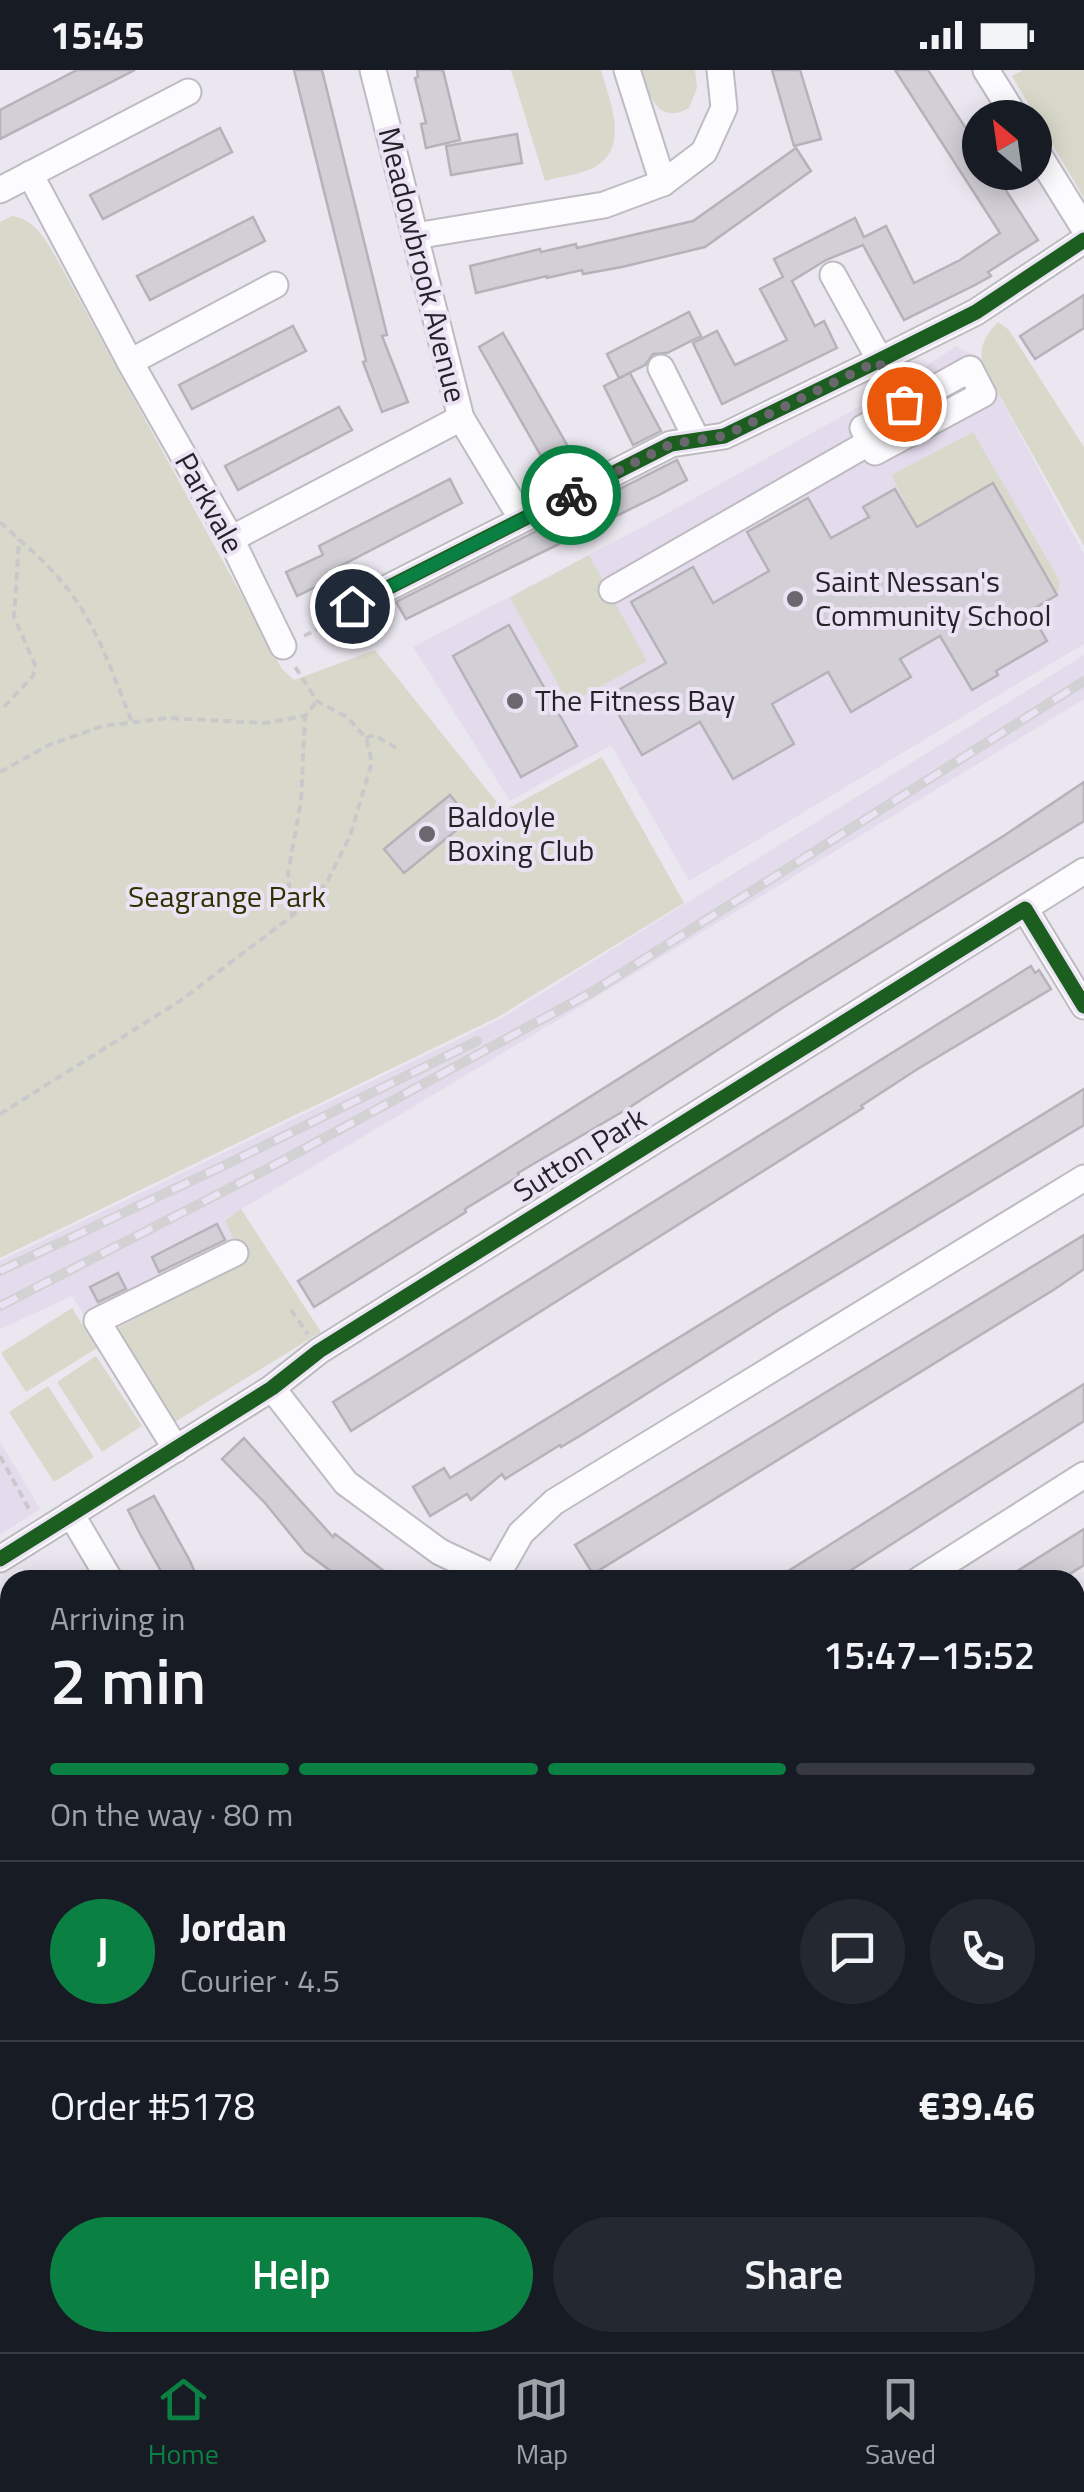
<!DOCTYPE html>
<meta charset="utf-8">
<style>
body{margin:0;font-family:"Titillium Web",sans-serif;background:#242831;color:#f1f3f6;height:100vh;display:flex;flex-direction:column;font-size:38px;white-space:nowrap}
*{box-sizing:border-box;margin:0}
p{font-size:32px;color:#9ea1a6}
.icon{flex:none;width:55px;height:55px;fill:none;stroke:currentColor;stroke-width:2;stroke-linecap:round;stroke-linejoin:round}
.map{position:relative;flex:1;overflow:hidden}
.side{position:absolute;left:0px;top:1500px;width:1085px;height:782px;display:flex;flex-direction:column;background:#171b24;border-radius:30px 30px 0 0;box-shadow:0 5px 25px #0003}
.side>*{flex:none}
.needle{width:65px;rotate:331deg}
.controls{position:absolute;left:962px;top:30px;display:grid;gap:20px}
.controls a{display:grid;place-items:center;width:90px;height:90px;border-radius:50%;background:#171b24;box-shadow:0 5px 25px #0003;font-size:50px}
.pin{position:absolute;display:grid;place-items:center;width:85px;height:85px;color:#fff;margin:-42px;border:5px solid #fff;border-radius:50%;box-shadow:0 2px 10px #0007}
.courier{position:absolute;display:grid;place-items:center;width:100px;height:100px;margin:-50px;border:8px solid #0b8043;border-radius:50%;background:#fff;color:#222;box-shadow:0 2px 12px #0007}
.overview em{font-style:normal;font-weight:600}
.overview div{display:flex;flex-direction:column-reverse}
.overview{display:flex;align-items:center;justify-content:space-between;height:170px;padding:0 50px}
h1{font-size:65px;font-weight:600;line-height:75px}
.bar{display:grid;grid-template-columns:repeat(4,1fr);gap:15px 10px;align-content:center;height:120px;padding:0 50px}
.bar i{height:12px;border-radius:8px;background:#363941}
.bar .on{background:#0b8043}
.bar p{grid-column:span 4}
.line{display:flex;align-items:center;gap:25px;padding:0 50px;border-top:2px solid #363941}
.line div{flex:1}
.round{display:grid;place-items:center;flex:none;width:105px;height:105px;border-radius:52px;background:#242831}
.button{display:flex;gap:20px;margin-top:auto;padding:20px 50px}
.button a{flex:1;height:115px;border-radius:60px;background:#0b8043;color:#fff;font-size:40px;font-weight:600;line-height:115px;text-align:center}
.button a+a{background:#242831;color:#f1f3f6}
.status{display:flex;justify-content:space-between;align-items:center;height:70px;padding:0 50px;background:#171b24;direction:ltr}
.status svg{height:28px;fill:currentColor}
.dock{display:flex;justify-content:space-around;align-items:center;height:140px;border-top:2px solid #363941;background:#171b24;font-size:28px;color:#9ea1a6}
.dock a{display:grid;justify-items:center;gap:5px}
.dock .on{color:#0b8043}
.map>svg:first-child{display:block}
.built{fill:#e4dced}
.green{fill:#d9d9cb}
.building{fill:#d2cfd6;stroke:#b5b2b9;stroke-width:2.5}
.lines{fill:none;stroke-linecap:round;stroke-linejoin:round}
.minor-casing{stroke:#bebbc2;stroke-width:29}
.path{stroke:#c9c8cb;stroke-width:4;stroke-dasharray:8 5;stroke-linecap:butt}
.minor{stroke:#fcfbfd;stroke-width:25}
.rail-casing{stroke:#d2d1d3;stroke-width:10}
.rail{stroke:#ebe3f4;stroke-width:6;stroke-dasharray:19;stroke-linecap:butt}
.cycleway-casing{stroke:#ebe3f4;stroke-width:21}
.cycleway{stroke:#1b5e20;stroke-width:15}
.done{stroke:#6a676e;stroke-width:10;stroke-dasharray:0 18}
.route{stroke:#0b8043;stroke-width:12}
.poi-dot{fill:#6a676e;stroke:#ebe3f4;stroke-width:4}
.labels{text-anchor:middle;stroke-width:8;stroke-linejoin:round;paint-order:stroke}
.street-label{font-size:30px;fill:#252228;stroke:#ebe3f4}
.poi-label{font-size:30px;fill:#252228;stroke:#ebe3f4;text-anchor:start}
.park-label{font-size:30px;fill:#2f3103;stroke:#ebe3f4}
</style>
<div class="status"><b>15:45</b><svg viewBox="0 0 49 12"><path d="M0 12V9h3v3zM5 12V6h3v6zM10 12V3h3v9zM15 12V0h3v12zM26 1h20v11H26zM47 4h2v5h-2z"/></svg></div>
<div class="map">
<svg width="1084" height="2282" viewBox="0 0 1084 2282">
<rect width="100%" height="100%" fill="#ebe7f0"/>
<!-- built -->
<g class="built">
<polygon points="956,276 979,288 1084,484 1084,574 689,811 611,675 510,731 413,577 648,454 895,317"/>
<polygon points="1084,585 1084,629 583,935 225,1149 243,1186 158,1363 72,1226 0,1259 0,1191 502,948"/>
<polygon points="0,1371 40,1439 0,1465"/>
</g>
<!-- green -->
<g class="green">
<path d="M511,0H601C610,32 632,80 591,99C577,105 559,107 545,111Z"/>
<path d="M641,0H695L697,18L689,38C658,56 648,24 641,0Z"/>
<polygon points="1023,0 1084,0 1084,128 1012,6"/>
<path d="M12,146C39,150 49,177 62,198L282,599L294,610L375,580L504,741L602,687L684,833L498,947L0,1188V152Z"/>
<path d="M998,252L1009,260L1084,377V476L983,296C978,277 985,266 998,252Z"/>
<polygon points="973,362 1060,511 1057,525 993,414 917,457 891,405"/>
<polygon points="589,485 647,591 569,634 510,528"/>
<polygon points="241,1139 321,1262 170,1355 112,1262 242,1187 225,1150"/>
<polygon points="72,1238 97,1278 26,1322 1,1283"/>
<polygon points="96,1286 142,1356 102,1382 57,1312"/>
<polygon points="48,1316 94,1387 54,1412 9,1342"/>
<polygon points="0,1646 10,1666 10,2096 0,2113"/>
<polygon points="1084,1893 1084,2277 1075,2272 1075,1906"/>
</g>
<!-- building -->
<g class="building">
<polygon points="77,0 135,0 0,69 0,40"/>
<polygon points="294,0 322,0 387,265 382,266 408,332 382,342 363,292 366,291"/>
<polygon points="417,0 443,0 460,70 426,78 421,54 426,53 415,8 418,7"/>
<polygon points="772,0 800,0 821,69 794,76"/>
<polygon points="895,0 928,0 980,80 980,102 994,102 1038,170 988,202 991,206 975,215 904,250 863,175 826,190 792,211 815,256 824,251 837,278 722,334 693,273 717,261 735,295 787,270 760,219 783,207 774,189 855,148 864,167 886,156 914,213 960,190 1000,163"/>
<polygon points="220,58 232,82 103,149 90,125"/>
<polygon points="517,64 522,93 451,105 446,76"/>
<polygon points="796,78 811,101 705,177 622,197 583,204 582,200 547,208 547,206 476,223 470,196 540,179 541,182 576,174 577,178 693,151"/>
<polygon points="253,147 265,171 150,230 137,206"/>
<polygon points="1084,225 1084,258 1035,289 1020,266"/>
<polygon points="689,242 701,266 667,283 653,284 645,295 619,308 607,284"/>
<polygon points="293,256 306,281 192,339 179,315"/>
<polygon points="503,263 582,401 557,414 479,277"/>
<polygon points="630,303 661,361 633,375 604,316"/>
<polygon points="339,337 352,360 238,420 225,396"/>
<polygon points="677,390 687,410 659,425 406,549 396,532"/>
<polygon points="450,409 462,433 327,503 330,510 297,526 286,502 323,485 319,476"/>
<polygon points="993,413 1057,525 1030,541 1047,571 996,601 998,605 972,620 940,566 900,589 911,607 851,642 828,602 772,634 794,674 733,709 700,652 642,685 608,626 666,593 631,532 693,497 713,533 769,501 747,462 808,428 831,468 869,447 863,437 895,419 917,457"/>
<polygon points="509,555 577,676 521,707 453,586"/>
<polygon points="1084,712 1084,751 787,935 627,1039 518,1103 519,1106 465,1139 466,1142 314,1237 298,1211 1005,765"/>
<polygon points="450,725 470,749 404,803 384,779"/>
<polygon points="1031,896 1035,903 1039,900 1051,919 916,1000 861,1036 863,1038 351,1361 333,1332"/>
<polygon points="1084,1019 1084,1055 779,1240 583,1364 561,1377 560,1375 505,1409 502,1404 471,1430 467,1424 430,1446 413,1417 444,1398 450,1408"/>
<polygon points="217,1154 225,1170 159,1202 152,1187"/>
<polygon points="1084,1165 1084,1199 1055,1219 593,1504 575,1475"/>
<polygon points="118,1203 126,1219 98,1232 90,1217"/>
<polygon points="1084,1314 1084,1351 845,1504 835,1510 774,1510"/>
<polygon points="244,1368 333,1467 335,1464 396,1510 343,1510 305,1482 265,1433 222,1389"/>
<polygon points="154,1426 190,1491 198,1510 166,1510 139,1462 128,1440"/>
<polygon points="1084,1459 1084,1495 1060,1510 1025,1510 1019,1500"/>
</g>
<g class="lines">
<!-- minor casing -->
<g class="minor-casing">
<g id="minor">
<polyline points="373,0 461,348 514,436"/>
<polyline points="627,0 663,113"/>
<polyline points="986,0 1016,48"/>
<polyline points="1035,79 1084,158"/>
<polyline points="30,104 130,292 231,469 283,576"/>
<polyline points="0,120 188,22"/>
<polyline points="415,166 604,135 663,113 704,82 724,38 720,0"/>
<polyline points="833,205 904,334"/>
<polyline points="130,292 275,215"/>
<polyline points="661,298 696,368"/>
<polygon points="970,299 983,324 875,382 863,358"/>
<polyline points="231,469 461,348"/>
<polyline points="612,520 870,372"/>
<polyline points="352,536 671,374 724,366 878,291 976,242 1084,170"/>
<polyline points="1025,839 1084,936"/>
<polyline points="272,1318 346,1413 440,1482 500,1510"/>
<polyline points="176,1379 97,1251 235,1183"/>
<polyline points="71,1444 110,1510"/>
<polyline points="0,1489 272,1318 319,1281 1084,801"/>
<polyline points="496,1507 521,1463 554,1432 1084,1108"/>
<polyline points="919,1510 1084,1405"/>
<polyline points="1075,1648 1084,1660"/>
<polyline points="1075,1878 1084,1866"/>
<polyline points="97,2272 108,2282"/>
<polyline points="345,2272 352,2277"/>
<polyline points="475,2272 489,2282"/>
<polyline points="286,2282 292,2272"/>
<polyline points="785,2282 792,2272"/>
</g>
</g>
<!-- path -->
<g class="path">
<path d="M0,452C21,471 44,490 62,512C97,553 112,603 132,652"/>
<polyline points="304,566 336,550"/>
<polyline points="4,637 33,606 35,595 14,547 19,469"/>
<polyline points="366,668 374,665 398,679"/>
<polyline points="0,702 49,675 103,656 167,648 264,653 305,646 317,631"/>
<polyline points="292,846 288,803 301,731 305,648"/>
<polyline points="0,1044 180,931 292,846 326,814 350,766 372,692 366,668 347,647 317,631 294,595"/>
<polyline points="291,1240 308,1264"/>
<polyline points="0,1386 30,1441"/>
<polyline points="0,1706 10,1720"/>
<polyline points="1075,1946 1084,1952"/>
<polyline points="1075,2007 1084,2014"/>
<polyline points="1075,2032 1084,2020"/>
<polyline points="1075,2074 1084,2062"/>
<polyline points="1075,2136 1084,2142"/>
<polyline points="0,2176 10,2183"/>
<polyline points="1075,2206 1084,2212"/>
<polyline points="50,2282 56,2272"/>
</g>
<!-- minor -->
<use href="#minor" class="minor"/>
<!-- rail casing -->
<g class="rail-casing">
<g id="rail">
<polyline points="0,1201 225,1095 477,971"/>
<polyline points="0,1236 269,1098 592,922 1084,611"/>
</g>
</g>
<!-- rail -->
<use href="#rail" class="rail"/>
<!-- cycleway casing -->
<g class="cycleway-casing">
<g id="cycleway">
<polyline points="352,536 671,374 724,366 878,291 976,242 1084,170"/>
<polyline points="0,1489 272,1318 319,1281 1025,839 1084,936"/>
</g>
</g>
<!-- cycleway -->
<use href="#cycleway" class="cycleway"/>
</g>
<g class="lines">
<!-- done -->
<polyline class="done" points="571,425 671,374 724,366 878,291 904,334"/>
<!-- route -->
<polyline class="route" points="352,536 571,425"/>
</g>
<!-- markers -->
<g class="poi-dot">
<circle cx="795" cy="529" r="10"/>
<circle cx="515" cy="631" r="10"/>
<circle cx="427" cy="764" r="10"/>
</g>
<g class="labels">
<!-- street labels -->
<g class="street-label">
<text transform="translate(422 195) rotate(76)" y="10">Meadowbrook Avenue</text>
<text transform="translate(209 433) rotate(61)" y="10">Parkvale</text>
<text transform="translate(580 1085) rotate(-32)" y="10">Sutton Park</text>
</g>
<!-- poi labels -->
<g class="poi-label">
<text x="815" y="522">Saint Nessan's<tspan x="815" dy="34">Community School</tspan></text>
<text x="535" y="641">The Fitness Bay</text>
<text x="447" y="757">Baldoyle<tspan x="447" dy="34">Boxing Club</tspan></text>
</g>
<!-- park labels -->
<g class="park-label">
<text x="227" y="837">Seagrange Park</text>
</g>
</g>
</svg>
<div class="controls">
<a><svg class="needle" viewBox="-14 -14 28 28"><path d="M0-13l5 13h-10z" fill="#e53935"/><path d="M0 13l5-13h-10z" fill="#9ea1a6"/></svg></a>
</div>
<div class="pin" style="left:904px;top:334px;background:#ea580c"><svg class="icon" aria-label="bag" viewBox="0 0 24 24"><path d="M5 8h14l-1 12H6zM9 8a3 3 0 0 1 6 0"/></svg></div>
<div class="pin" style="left:352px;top:536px;background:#1f2937"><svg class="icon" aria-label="home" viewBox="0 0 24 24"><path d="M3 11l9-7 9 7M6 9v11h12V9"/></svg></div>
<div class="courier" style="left:571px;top:425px"><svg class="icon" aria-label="bike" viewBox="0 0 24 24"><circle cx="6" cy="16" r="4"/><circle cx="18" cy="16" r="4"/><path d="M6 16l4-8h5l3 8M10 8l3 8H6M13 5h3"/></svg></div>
<section class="side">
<div class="overview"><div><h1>2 min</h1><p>Arriving in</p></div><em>15:47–15:52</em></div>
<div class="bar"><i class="on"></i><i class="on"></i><i class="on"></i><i></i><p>On the way · 80 m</p></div>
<div class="line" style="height:180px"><b class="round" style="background:#0b8043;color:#fff">J</b><div><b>Jordan</b><p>Courier · 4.5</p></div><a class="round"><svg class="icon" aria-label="chat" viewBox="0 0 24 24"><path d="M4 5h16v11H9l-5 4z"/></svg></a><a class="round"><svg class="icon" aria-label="phone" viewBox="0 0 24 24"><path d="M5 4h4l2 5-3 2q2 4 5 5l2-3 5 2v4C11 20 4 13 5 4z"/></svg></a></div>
<div class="line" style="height:130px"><div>Order #5178</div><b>€39.46</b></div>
<div class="button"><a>Help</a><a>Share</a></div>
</section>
</div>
<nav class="dock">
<a class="on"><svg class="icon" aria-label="home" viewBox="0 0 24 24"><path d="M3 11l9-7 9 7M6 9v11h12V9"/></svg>Home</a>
<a><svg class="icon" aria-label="map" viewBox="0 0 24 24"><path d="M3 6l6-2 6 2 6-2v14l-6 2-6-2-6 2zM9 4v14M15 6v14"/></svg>Map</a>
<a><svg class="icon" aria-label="saved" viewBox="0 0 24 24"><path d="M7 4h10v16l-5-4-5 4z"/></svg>Saved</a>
</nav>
